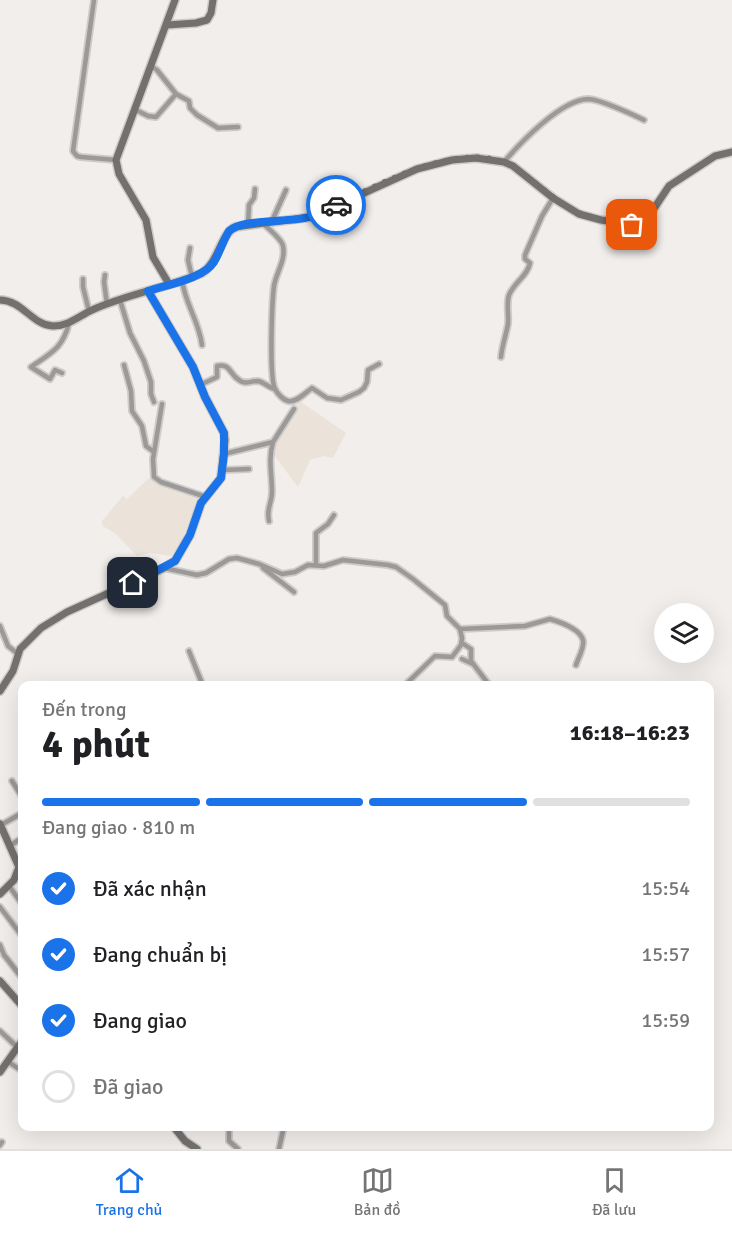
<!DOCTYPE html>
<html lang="vi">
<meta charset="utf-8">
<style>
body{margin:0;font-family:Signika,sans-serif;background:#f6f6f6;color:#202124;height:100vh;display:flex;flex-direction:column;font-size:22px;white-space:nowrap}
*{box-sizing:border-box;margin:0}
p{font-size:20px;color:#757577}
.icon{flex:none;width:33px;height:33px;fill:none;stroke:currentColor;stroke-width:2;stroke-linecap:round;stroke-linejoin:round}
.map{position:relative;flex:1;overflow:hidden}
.panel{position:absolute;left:18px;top:681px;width:696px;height:450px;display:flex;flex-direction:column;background:#fff;border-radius:12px;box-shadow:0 6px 24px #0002}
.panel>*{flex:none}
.controls{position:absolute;left:654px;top:603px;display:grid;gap:12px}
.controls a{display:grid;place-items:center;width:60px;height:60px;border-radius:50%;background:#fff;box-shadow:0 6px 24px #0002;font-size:30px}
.pin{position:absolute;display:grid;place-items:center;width:51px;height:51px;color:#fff;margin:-26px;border-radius:12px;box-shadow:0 3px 9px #0006}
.courier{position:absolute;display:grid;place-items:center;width:60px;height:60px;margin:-30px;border:4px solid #1a73e8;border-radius:50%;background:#fff;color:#222;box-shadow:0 2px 8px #0007}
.overview em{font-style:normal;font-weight:800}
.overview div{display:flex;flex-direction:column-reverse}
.overview{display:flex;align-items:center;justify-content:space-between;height:102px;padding:0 24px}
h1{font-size:39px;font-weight:800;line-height:45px}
.bar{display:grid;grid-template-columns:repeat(4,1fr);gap:9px 6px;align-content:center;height:72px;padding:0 24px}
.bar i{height:8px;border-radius:4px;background:#e0e0e0}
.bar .on{background:#1a73e8}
.bar p{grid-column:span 4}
ol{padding:0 24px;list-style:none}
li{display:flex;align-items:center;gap:18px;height:66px}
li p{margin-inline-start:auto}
li .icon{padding:6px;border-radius:50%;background:#1a73e8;color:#fff;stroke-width:4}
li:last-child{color:#757577}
li i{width:33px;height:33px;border:3px solid #e0e0e0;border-radius:50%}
.tab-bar{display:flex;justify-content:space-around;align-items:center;height:84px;border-top:2px solid #e0e0e0;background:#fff;font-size:16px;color:#757577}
.tab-bar a{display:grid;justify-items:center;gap:3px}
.tab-bar .on{color:#1a73e8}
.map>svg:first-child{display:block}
.built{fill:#ebe2d9}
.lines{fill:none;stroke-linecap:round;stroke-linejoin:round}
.street-casing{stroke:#cfcbc9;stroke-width:8}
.secondary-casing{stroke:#cfcbc9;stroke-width:10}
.street{stroke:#9b9a99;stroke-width:4.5}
.secondary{stroke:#73716f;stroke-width:7}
.done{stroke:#73716f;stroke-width:6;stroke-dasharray:0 10.8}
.route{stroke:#1a73e8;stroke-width:8}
</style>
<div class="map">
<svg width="732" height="1149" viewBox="0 0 732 1149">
<rect width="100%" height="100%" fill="#f2eeeb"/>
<!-- built -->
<g class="built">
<polygon points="298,400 346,433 333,458 324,456 310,460 298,487 271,451 287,415"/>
<polygon points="149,478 202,497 196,504 179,548 171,556 150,553 137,556 116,534 103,526 102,521 123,496 127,499"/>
</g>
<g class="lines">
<!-- street casing -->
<g class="street-casing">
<g id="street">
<polyline points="94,0 73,151 77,156 81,157 116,160"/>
<polyline points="151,66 157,70 176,94 189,101 190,108 197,115 218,128 238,127"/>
<polyline points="134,109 148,116 156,117 176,94"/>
<path d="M504,162C521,142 561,100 588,99C599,99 634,115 644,120"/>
<polyline points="272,221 286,190"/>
<path d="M262,222C268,229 282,239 283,246C286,260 276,273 274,286C272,302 269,377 275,389C277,393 283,400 288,401C296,403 305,393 312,388L327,398L341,400L359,392L364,388L367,382L368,370L379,364"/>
<polyline points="248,225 249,205 254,198 255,189"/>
<polyline points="190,248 188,260 192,277"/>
<polyline points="105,275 104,282 107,304"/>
<polyline points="83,279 83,287 89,311"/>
<path d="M182,280C185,304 199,321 202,345"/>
<polyline points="120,300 130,333 144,361 151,382 151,394 154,402"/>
<path d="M501,357C502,346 506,335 508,324C509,314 506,304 509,295C515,281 527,277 530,263L525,259V255L542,216L553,198"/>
<polyline points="124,365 131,391 132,411 142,426 146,446 154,452"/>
<path d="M62,373L55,370L50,379L31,367C51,353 63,348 69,323"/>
<path d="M200,385L217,377V366C231,363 229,374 239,380C245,385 250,381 258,381C264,382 269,388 275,389"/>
<polyline points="162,404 153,459 154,477 161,482 206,497"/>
<polyline points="224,454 273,442 294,409"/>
<polyline points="223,470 249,469"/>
<path d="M269,521C266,509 272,503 272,492C272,474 268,460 273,442"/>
<polyline points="316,565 316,533 328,524 334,515"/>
<polyline points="164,568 197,575 206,573 229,559 237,558 259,564 282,574 295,572 308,565 324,566 343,560 388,565 396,567 413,579 445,605 447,616 460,629 462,638 461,645 452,657 435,656 404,686"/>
<polyline points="263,568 294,592"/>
<polyline points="0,626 8,646 18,654"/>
<path d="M460,629L525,626L550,619C560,622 580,629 583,640C585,647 578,658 576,665"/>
<polyline points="462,643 471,649 471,661 490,686"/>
<polyline points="189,651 203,686"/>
<polyline points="462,659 473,664"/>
<polyline points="12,781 22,797"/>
<polyline points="1,825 22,813"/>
<polyline points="11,845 22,838"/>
<polyline points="9,886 22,904"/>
<polyline points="0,907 22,936"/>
<polyline points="0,945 4,955 22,978"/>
<polyline points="0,1031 17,1047"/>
<polyline points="7,1061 22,1071"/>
<polyline points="229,1126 229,1141 238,1149"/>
<polyline points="0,1145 2,1142"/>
<polyline points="279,1149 284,1126"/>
</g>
</g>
<!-- secondary casing -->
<g class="secondary-casing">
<g id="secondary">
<polyline points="167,25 196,23 207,20 211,13 213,0"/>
<polyline points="169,284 153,257 146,220 119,174 116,160 175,0"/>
<path d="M0,300C22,300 32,325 53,326C69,326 79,316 92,310C127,294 167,288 202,273C219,261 220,235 235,227L311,217L417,169L452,160L476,158L504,162L513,166L553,198L579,214L601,220L637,225L642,223L651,213L669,186L715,156L732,152"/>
<polyline points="0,691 13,671 20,649 41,628 67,612 164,568 175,561 190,535 201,503 221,478 225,440 224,433 205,397 193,367 148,291"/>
<polyline points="0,824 19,867 14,880 0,894"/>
<polyline points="0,981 22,1006"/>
<polyline points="0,1072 22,1041"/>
<polyline points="173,1126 185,1141 197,1149"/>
</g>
</g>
<!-- street -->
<use href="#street" class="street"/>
<!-- secondary -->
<use href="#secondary" class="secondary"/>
</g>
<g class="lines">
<!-- done -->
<path class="done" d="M336,205C385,183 458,139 513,166L558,201L575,212L601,220L632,225"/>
<!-- route -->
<path class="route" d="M133,583L175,561L190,535L201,503L221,478L224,454V433L205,397L193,367L148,291C166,285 203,279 214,262C220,252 223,241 229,231C244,218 289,223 309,217C318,215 327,209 336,205"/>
</g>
</svg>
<div class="controls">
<a><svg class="icon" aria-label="layers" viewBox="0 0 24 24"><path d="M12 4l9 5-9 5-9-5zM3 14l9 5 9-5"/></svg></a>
</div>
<div class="pin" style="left:632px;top:225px;background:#ea580c"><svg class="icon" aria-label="bag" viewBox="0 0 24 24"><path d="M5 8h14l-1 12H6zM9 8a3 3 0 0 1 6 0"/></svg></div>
<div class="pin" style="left:133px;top:583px;background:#1f2937"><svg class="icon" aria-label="home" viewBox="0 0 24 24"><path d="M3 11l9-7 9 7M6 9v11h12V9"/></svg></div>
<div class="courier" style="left:336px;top:205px"><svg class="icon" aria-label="car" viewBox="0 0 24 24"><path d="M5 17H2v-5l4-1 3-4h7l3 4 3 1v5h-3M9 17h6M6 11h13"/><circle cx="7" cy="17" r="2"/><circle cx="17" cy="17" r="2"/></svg></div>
<section class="panel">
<div class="overview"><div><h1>4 phút</h1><p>Đến trong</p></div><em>16:18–16:23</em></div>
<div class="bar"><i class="on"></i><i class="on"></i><i class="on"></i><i></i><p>Đang giao · 810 m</p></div>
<ol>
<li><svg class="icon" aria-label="check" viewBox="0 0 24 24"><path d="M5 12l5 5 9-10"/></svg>Đã xác nhận<p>15:54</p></li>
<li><svg class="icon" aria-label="check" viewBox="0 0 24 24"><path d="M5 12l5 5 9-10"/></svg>Đang chuẩn bị<p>15:57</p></li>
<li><svg class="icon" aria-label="check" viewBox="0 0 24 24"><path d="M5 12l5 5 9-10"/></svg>Đang giao<p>15:59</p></li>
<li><i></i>Đã giao</li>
</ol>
</section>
</div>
<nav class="tab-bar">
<a class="on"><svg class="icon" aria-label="home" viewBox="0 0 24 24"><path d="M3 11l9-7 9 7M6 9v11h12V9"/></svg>Trang chủ</a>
<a><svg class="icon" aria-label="map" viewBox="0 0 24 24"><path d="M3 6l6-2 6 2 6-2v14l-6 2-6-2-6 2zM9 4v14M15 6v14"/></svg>Bản đồ</a>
<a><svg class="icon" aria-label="saved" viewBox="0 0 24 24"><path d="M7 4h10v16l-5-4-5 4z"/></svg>Đã lưu</a>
</nav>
